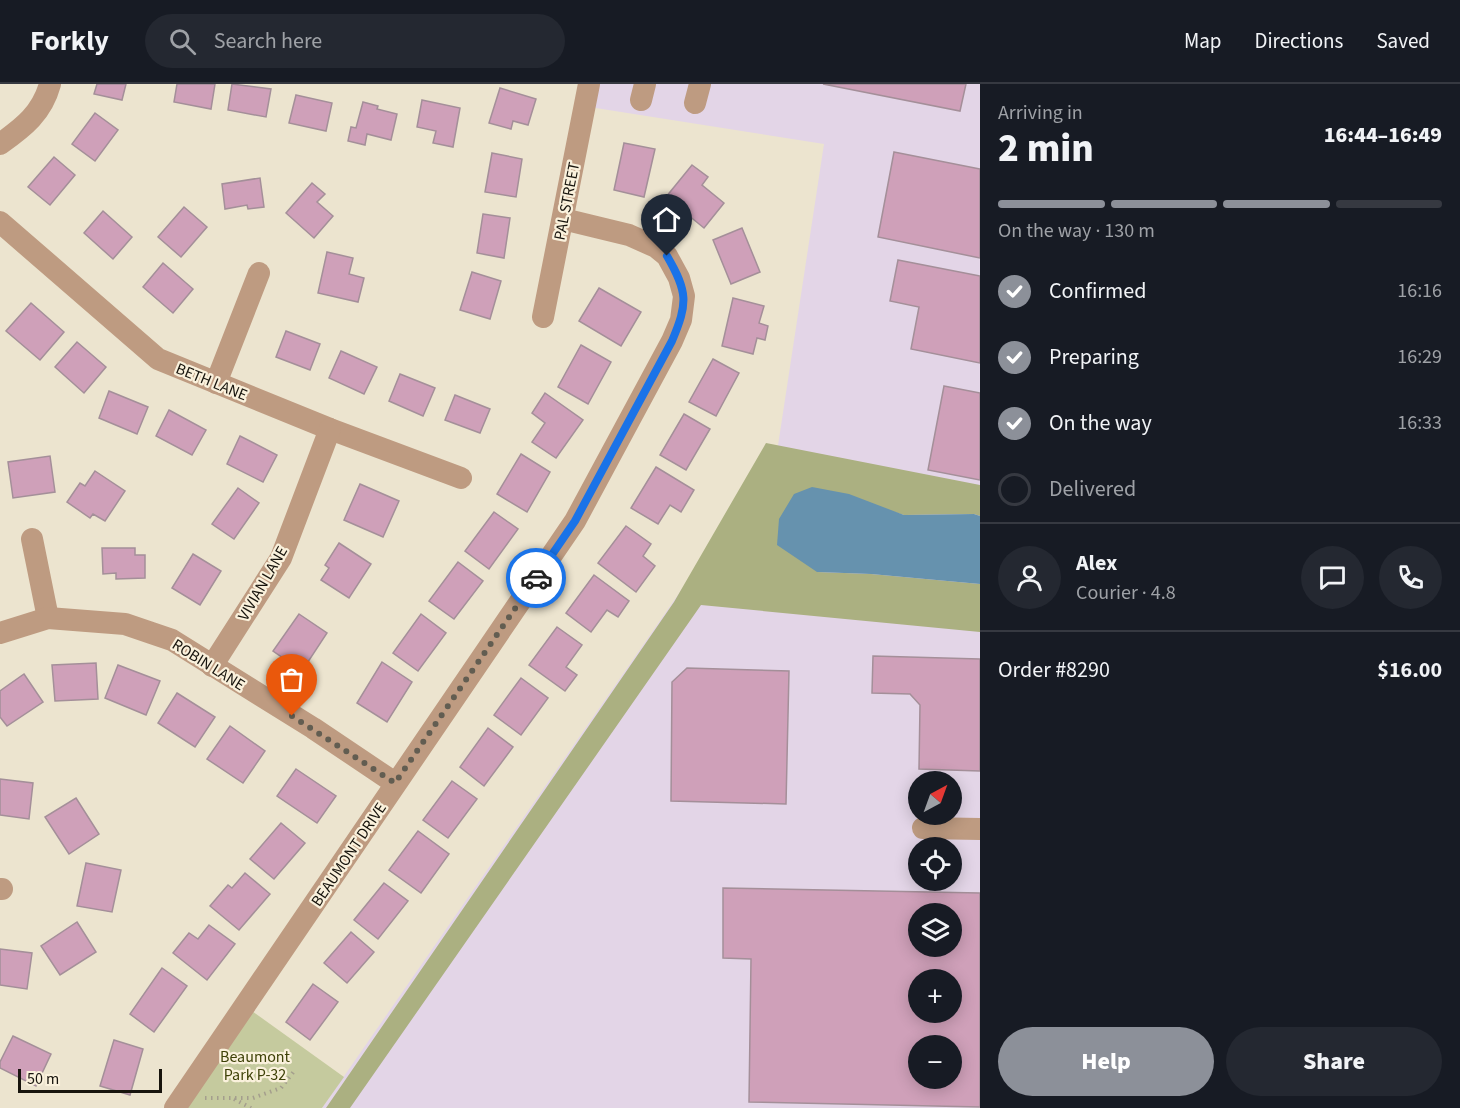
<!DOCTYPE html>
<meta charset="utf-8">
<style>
body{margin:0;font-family:"Source Sans 3",sans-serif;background:#242831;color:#f1f3f6;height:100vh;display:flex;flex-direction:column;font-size:22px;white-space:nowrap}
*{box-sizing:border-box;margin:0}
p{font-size:20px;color:#9ea1a6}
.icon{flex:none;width:33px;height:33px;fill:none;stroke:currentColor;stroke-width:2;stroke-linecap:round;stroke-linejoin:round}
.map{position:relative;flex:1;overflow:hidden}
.details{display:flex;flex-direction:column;background:#171b24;width:480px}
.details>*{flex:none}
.needle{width:39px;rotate:41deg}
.tools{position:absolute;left:908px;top:687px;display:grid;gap:12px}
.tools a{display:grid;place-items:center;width:54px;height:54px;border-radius:50%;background:#171b24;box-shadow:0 3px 15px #0003;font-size:30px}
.scale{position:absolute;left:18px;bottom:15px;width:144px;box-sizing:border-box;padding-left:6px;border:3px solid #17140d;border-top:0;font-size:16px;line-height:21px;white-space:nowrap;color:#17140d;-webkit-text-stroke:4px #faf1dc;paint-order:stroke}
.pin{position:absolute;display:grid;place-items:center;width:51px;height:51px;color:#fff;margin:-62px -26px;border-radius:50% 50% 50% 0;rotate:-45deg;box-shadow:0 0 6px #0007}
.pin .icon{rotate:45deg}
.courier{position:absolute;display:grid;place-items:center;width:60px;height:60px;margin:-30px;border:4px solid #1a73e8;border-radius:50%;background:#fff;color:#222;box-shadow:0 2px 8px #0007}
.summary em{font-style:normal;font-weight:800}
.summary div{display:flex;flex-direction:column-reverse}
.summary{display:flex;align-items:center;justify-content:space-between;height:102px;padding:0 18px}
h1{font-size:39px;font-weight:800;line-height:45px}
.bar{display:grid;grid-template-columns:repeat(4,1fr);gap:9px 6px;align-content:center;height:72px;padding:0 18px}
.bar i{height:8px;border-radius:4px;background:#363941}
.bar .active{background:#8c9099}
.bar p{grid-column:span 4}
.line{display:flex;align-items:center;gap:15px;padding:0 18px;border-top:2px solid #363941}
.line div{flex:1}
.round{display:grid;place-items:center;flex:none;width:63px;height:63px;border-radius:32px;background:#242831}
ol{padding:0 18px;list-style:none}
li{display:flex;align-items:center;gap:18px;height:66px}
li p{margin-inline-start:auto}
li .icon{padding:6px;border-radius:50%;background:#8c9099;color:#fff;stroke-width:4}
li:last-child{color:#9ea1a6}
li i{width:33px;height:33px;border:3px solid #363941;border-radius:50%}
.action{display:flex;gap:12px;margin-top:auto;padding:12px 18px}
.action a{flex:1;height:69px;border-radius:36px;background:#8c9099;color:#fff;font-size:24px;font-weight:800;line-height:69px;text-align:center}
.action a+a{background:#242831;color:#f1f3f6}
header{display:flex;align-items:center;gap:36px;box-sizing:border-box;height:84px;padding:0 30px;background:#171b24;border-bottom:2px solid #363941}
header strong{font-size:28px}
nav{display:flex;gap:33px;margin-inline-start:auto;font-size:21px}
.search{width:420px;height:54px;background:#242831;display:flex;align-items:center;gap:15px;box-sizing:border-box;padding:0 21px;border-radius:33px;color:#9ea1a6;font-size:22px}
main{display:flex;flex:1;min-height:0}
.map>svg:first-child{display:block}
.industrial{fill:#e3d5e7;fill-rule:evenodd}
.green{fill:#c5ca9e}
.forest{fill:#abb081}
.water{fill:#6692ae}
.building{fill:#cfa0b9;stroke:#a48f99;stroke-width:1.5;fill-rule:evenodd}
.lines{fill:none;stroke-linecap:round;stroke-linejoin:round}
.path{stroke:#a49e8d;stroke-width:4;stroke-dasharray:1.5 4.5;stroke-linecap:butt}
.minor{stroke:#be9b81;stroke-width:22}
.done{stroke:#625d51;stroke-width:6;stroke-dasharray:0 10.8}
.route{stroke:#1a73e8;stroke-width:8}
.labels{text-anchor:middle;stroke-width:4.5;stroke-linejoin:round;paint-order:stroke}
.street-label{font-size:16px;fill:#17140d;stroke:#faf1dc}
.park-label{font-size:16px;fill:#3e4107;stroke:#faf1dc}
</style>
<header>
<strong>Forkly</strong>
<div class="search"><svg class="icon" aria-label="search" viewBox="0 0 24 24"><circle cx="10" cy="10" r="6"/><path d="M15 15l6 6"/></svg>Search here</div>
<nav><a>Map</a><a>Directions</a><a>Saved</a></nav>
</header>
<main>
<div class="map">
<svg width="980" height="1024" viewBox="0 0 980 1024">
<rect width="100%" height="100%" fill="#ece4cf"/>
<!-- industrial -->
<path class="industrial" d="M587,0H980V1024H322L777,368L824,60L583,22ZM918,698H951V730H918ZM918,764H951V796H918ZM918,830H951V862H918ZM918,896H951V928H918ZM918,962H951V994H918Z"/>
<!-- green -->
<polygon class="green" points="245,922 344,993 322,1024 175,1024"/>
<!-- forest -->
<polygon class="forest" points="766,359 980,401 980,432 974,430 904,431 894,428 817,488 871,490 980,500 980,548 701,521 350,1024 326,1024 674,518"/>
<!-- water -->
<polygon class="water" points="812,403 849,410 904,431 974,430 980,432 980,500 871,490 817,488 777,461 779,435 794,410"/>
<!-- building -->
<g class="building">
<polygon points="97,0 126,0 122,16 94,10"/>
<polygon points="177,0 215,0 211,25 174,18"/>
<polygon points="232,0 271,5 266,33 228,26"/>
<polygon points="823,0 966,0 960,27"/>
<polygon points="500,4 536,15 528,41 513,37 511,45 489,39"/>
<polygon points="296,11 332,19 326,47 289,39"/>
<polygon points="422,16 460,24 453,63 433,59 436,47 417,43"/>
<polygon points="363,18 378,22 377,25 397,30 391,56 367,50 365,61 348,57 351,43 356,44"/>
<polygon points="95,29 118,46 95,77 72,60"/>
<polygon points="624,59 655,65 644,113 614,106"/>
<polygon points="894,68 980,85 980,174 878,153"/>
<polygon points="492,69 522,75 516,113 485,108"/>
<polygon points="54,73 75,91 50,121 28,103"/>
<polygon points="692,81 708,93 702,101 724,119 704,144 666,113"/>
<polygon points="260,94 264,123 248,125 247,121 225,125 222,100"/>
<polygon points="312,99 325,110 317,118 333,132 314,154 286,129"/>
<polygon points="184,123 207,143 181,173 158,153"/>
<polygon points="103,127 132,153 113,175 84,149"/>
<polygon points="483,130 510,134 504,174 477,169"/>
<polygon points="742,144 760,188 731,200 713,156"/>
<polygon points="327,168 353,174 349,190 364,194 358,218 318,209"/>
<polygon points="898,176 980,192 980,279 911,265 919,223 890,217"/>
<polygon points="163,179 193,205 173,229 143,203"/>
<polygon points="472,188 501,197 490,235 460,226"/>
<polygon points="599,204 641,228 621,262 579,237"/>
<polygon points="733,214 764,222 759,239 768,242 765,256 757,254 753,270 722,262"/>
<polygon points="31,219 64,248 40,276 6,247"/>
<polygon points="286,247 320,260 310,286 276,273"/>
<polygon points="77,258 106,283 84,309 55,283"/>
<polygon points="581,261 611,278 588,320 558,303"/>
<polygon points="341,267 377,283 364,310 329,294"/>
<polygon points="713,275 739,289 716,332 689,318"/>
<polygon points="400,290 435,304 423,332 389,317"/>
<polygon points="944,302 980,309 980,396 928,386"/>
<polygon points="109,307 148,323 137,350 99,334"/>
<polygon points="545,309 583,336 556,374 532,358 545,339 532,329"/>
<polygon points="455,311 490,325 480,349 445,336"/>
<polygon points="169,326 206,346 192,371 156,352"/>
<polygon points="684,330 710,345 686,386 660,371"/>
<polygon points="240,352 277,371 263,398 227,380"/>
<polygon points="521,370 550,388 527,428 497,410"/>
<polygon points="50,372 55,408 13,414 8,378"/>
<polygon points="656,383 694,406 681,428 670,421 658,440 631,424"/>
<polygon points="95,387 125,407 105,437 93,430 90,434 67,418 80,399 85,402"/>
<polygon points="360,400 399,417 383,453 344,436"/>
<polygon points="238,404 259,419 234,455 212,440"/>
<polygon points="494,428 518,445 489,485 465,467"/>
<polygon points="626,442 651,460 643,472 655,482 636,508 598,479"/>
<polygon points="339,459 371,480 349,514 321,496 329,484 325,481"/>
<polygon points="102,464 135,464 135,471 145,471 145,494 116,495 116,489 103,490"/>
<polygon points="193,470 221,487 200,521 172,504"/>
<polygon points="458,478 483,497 454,535 429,517"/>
<polygon points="594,491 629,517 618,533 607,526 591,548 566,529"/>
<polygon points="299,530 327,549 302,587 273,567"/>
<polygon points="421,530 446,549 418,587 393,569"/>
<polygon points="557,543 582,561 566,583 577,591 565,607 529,581"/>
<polygon points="873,572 980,575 980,687 919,685 920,621 910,610 872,609"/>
<polygon points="382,578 412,598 387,638 357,619"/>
<polygon points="96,579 98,615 55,617 52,581"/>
<polygon points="118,581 160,597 146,631 105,614"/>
<polygon points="687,584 789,587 786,720 671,717 672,598"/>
<polygon points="24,590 43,618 7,642 0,633 0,607"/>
<polygon points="521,594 548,614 521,651 494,631"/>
<polygon points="177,609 215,633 195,663 158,639"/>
<polygon points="230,642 265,667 243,699 207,675"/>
<polygon points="488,644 513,663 484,702 460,683"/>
<polygon points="296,685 336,712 317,739 277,712"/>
<polygon points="0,695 33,699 29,735 0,731"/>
<polygon points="452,697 477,715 448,754 423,736"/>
<polygon points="76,714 99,750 69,770 45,733"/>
<polygon points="281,739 305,759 274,795 250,775"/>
<polygon points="418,747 449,770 421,809 389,786"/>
<polygon points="86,779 121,786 112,828 77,822"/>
<polygon points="245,789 270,810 239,846 210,822 228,801 232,804"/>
<polygon points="384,799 408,817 378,855 354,836"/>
<path d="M723,804L980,809V1023L749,1018L751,875L723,874ZM918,830H951V862H918ZM918,896H951V928H918ZM918,962H951V994H918Z"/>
<polygon points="77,838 96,868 60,891 41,862"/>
<polygon points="209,841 235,860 207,896 173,869 189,849 198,855"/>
<polygon points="351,848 374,868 347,899 324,879"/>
<polygon points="0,865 32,869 27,905 0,901"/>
<polygon points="162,884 187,902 154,948 130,930"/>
<polygon points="313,900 338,918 310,956 286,938"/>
<polygon points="13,952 51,970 36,1002 0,984 0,978"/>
<polygon points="114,956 143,965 130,1011 100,1002"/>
</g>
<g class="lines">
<!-- path -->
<g class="path">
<polyline points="205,1014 253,1014 281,1004 295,986"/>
<polyline points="234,1015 251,1024"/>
</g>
<!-- minor -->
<g class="minor">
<polyline points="641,16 645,0"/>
<polyline points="695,19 700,0"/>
<path d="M0,60C24,43 42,29 50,0"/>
<polyline points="0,138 158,275 330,345 461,394"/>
<polyline points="543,233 589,0"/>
<polyline points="216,299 259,189"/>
<polyline points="32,455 48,534"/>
<polyline points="0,549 48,534 125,540 172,556 313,644 395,699"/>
<polyline points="212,582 281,474 330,345"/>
<polyline points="923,744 980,745"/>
<polyline points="0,805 2,805"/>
<polyline points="175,1024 575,437 672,257 681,236 684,212 679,194 667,172 656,163 629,151 563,135"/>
</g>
</g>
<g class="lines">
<!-- done -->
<polyline class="done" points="292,632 395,699 536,494"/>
<!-- route -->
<path class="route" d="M536,494L575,437L672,257C688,219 688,208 667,172"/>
</g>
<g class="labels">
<!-- street labels -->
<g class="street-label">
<text transform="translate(566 117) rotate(-79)" y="6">PAL STREET</text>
<text transform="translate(212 297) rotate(22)" y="6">BETH LANE</text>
<text transform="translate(262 499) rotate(-60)" y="6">VIVIAN LANE</text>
<text transform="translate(209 580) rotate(32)" y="6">ROBIN LANE</text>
<text transform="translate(348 770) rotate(-56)" y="6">BEAUMONT DRIVE</text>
</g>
<!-- park labels -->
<g class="park-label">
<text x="255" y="978">Beaumont<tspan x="255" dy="18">Park P-32</tspan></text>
</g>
</g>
</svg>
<div class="tools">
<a><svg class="needle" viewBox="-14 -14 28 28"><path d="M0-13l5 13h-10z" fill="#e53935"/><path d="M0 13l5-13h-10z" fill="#9ea1a6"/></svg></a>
<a><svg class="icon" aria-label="locate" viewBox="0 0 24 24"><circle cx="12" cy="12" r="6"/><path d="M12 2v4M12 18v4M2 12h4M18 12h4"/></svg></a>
<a><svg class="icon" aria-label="layers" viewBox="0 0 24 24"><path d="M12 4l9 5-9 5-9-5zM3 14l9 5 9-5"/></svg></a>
<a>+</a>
<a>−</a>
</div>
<div class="scale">50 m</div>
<div class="pin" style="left:292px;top:632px;background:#ea580c"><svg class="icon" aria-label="bag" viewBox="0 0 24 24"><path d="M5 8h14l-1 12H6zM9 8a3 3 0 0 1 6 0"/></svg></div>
<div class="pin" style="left:667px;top:172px;background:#1f2937"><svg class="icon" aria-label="home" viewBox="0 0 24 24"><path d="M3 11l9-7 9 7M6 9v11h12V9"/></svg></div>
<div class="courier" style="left:536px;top:494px"><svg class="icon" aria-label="car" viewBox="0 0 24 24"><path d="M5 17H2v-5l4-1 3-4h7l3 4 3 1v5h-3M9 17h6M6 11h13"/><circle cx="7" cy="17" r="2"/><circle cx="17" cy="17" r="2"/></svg></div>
</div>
<section class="details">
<div class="summary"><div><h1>2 min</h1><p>Arriving in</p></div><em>16:44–16:49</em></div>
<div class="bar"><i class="active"></i><i class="active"></i><i class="active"></i><i></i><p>On the way · 130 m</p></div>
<ol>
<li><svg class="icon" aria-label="check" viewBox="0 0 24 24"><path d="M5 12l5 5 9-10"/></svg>Confirmed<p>16:16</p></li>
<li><svg class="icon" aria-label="check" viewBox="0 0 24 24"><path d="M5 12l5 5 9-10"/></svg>Preparing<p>16:29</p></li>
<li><svg class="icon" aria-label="check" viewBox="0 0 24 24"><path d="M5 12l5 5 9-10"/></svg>On the way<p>16:33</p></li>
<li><i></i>Delivered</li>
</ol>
<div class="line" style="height:108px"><a class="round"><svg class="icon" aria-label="person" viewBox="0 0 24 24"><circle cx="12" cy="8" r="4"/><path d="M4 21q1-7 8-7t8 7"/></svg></a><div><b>Alex</b><p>Courier · 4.8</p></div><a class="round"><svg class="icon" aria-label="chat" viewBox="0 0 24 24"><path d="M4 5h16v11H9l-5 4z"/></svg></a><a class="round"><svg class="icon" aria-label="phone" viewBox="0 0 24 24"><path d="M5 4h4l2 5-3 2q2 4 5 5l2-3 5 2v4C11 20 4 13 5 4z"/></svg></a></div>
<div class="line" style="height:78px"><div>Order #8290</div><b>$16.00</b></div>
<div class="action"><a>Help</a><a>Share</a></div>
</section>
</main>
